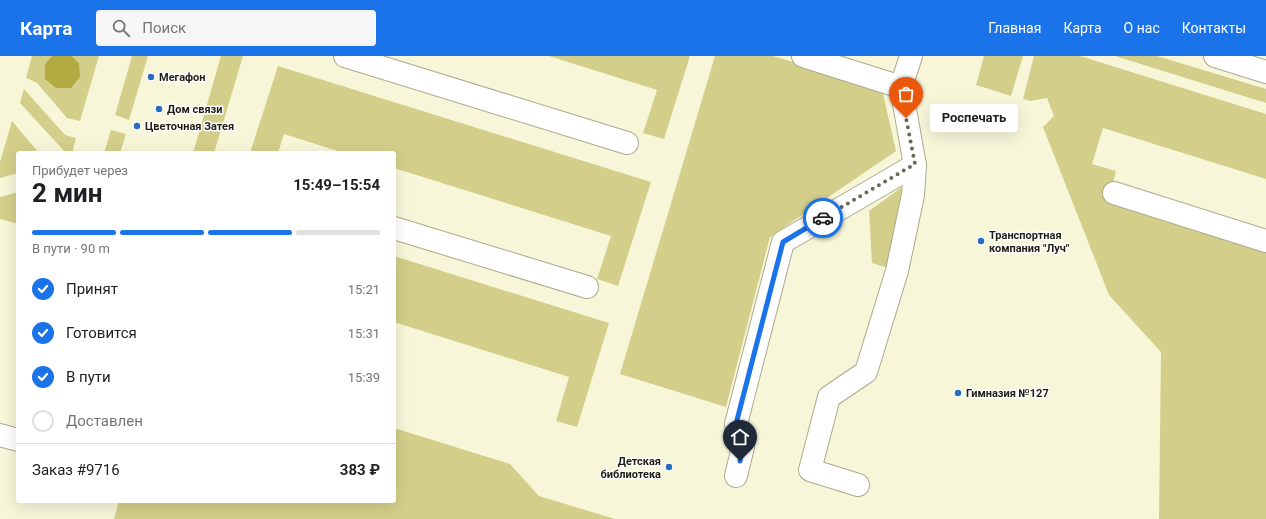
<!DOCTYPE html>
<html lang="ru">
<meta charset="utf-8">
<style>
body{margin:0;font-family:Roboto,sans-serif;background:#f6f6f6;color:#202124;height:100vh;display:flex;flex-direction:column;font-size:15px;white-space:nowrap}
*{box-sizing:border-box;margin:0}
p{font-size:13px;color:#757577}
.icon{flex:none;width:22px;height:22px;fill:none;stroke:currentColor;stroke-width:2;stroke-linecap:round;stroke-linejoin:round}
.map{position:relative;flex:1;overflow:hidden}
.details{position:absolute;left:16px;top:95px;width:380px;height:352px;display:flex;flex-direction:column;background:#fff;border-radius:4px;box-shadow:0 4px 16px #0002}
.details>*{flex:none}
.pin{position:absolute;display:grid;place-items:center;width:34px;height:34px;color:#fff;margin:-41px -17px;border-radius:50% 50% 50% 0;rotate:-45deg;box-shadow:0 0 4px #0007}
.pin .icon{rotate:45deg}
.courier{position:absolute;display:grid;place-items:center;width:40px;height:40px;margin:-20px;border:3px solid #1a73e8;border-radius:50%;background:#fff;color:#222;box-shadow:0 1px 5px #0007}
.bubble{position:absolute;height:28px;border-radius:4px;background:#fff;box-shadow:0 4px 16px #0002;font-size:13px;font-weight:700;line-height:28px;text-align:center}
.headline em{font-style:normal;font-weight:700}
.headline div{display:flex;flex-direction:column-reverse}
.headline{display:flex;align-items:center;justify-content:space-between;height:68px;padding:0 16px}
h1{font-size:26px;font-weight:700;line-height:30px}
.bar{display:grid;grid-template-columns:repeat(4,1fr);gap:6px 4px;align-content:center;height:48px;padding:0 16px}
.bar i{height:5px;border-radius:3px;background:#e0e0e0}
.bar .selected{background:#1a73e8}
.bar p{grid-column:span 4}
.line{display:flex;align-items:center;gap:10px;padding:0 16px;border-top:1px solid #e0e0e0}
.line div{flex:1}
ol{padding:0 16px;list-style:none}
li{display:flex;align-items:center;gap:12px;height:44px}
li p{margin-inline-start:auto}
li .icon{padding:4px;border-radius:50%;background:#1a73e8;color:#fff;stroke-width:4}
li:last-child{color:#757577}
li i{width:22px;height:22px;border:2px solid #e0e0e0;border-radius:50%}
header{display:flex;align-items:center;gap:24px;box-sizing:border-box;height:56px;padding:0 20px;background:#1a73e8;color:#fff}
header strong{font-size:19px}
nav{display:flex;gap:22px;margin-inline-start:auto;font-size:14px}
.search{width:280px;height:36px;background:#f6f6f6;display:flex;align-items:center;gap:10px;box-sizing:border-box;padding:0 14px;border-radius:4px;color:#757577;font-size:15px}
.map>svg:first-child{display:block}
.green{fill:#d3cf8a}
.water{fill:#b3ab42}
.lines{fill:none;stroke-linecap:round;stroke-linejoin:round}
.minor-casing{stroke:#abaa8e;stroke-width:24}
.minor{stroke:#fff;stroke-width:22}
.done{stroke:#6b6a58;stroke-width:4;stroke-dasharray:0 7.2}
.route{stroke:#1a73e8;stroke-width:5}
.poi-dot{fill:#296dbe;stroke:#fff;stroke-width:1.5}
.labels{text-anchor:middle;stroke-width:3;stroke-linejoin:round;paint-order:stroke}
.poi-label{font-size:11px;font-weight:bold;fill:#1f1e13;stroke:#fff;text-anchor:start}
</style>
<header>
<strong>Карта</strong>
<div class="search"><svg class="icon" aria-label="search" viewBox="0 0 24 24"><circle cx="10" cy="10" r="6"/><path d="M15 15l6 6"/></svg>Поиск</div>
<nav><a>Главная</a><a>Карта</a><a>О нас</a><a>Контакты</a></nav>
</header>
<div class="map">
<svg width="1266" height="463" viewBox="0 0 1266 463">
<rect width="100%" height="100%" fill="#f7f6d9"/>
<!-- green -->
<g class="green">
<polygon points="32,0 52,0 45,8 79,7 72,0 99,0 80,65 67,62 37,27 26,22"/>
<polygon points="132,0 148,0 129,64 115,59"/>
<polygon points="221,0 243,0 214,97 193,97"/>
<polygon points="549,0 690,0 664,83 643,77 657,34"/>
<polygon points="715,0 773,0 882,33 896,95 770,181 726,351 620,318"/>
<polygon points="984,0 1023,0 1011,40 976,29"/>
<polygon points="1034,0 1080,0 1266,58 1266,123 1103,72 1092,108 1116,115 1109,142 1266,192 1266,463 1159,463 1161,296 1109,239 1043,71 1054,60 1047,42 1030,45 1023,43"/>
<polygon points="1115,0 1157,0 1266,33 1266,47"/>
<polygon points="278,10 651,126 618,230 597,223 611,180 394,112 394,97 344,97 284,78 278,97 250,97"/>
<polygon points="24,33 65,79 76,82 72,97 66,97 20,47"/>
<polygon points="12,65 39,97 18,97 18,117 0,122 0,106"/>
<polygon points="111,74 126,78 120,97 104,97"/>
<polygon points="902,131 891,213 872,207 869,155"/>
<polygon points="18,136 18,168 0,163 0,141"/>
<polygon points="394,200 609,267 577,371 556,365 569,321 394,266"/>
<polygon points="394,372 510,408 539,440 615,463 114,463 119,445 394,445"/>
</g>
<!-- water -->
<polygon class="water" points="52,0 72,0 79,7 80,21 71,32 56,32 45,23 45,8"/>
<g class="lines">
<!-- minor casing -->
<g class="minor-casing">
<g id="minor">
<polyline points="345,0 627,87"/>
<polyline points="803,0 901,31"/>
<polyline points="1215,0 1266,16"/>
<polyline points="1114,137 1266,185"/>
<polyline points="394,172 587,231"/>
<polyline points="0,379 18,384"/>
<polyline points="736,420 743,391 736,368 783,186 915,109"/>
<polyline points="858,429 810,414 829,341 866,316 897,215 913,139 915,109 901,31 911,0"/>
</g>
</g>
<!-- minor -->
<use href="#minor" class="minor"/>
</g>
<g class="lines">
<!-- done -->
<polyline class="done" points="823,162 915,108 906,62"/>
<!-- route -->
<polyline class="route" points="740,405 743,391 736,368 783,186 823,162"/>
</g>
<!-- markers -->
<g class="poi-dot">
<circle cx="151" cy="21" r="4"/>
<circle cx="159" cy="53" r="4"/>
<circle cx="137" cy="70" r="4"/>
<circle cx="981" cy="185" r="4"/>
<circle cx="958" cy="337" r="4"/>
<circle cx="669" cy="411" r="4"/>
</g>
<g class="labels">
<!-- poi labels -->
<g class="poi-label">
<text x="159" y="25">Мегафон</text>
<text x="167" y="57">Дом связи</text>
<text x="145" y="74">Цветочная Затея</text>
<text x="989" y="183">Транспортная<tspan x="989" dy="13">компания "Луч"</tspan></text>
<text x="966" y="341">Гимназия №127</text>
<text x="661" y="409" text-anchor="end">Детская<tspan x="661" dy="13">библиотека</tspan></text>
</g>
</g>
</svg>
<div class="pin" style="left:906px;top:62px;background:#ea580c"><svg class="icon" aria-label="bag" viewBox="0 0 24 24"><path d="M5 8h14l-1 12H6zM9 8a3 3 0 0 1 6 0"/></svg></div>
<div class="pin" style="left:740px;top:405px;background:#1f2937"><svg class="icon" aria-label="home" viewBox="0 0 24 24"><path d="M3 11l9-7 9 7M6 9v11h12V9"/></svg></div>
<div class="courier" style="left:823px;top:162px"><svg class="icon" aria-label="car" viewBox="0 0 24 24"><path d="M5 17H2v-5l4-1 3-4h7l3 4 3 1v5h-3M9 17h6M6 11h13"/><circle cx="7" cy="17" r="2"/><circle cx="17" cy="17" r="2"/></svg></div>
<div class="bubble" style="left:930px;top:48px;width:88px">Роспечать</div>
<section class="details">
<div class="headline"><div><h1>2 мин</h1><p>Прибудет через</p></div><em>15:49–15:54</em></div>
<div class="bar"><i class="selected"></i><i class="selected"></i><i class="selected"></i><i></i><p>В пути · 90 m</p></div>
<ol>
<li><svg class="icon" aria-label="check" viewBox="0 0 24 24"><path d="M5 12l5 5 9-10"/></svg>Принят<p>15:21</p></li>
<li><svg class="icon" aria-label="check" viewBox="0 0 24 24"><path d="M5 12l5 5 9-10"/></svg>Готовится<p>15:31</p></li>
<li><svg class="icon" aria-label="check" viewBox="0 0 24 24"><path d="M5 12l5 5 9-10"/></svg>В пути<p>15:39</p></li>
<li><i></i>Доставлен</li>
</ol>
<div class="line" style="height:52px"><div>Заказ #9716</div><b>383 ₽</b></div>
</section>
</div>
